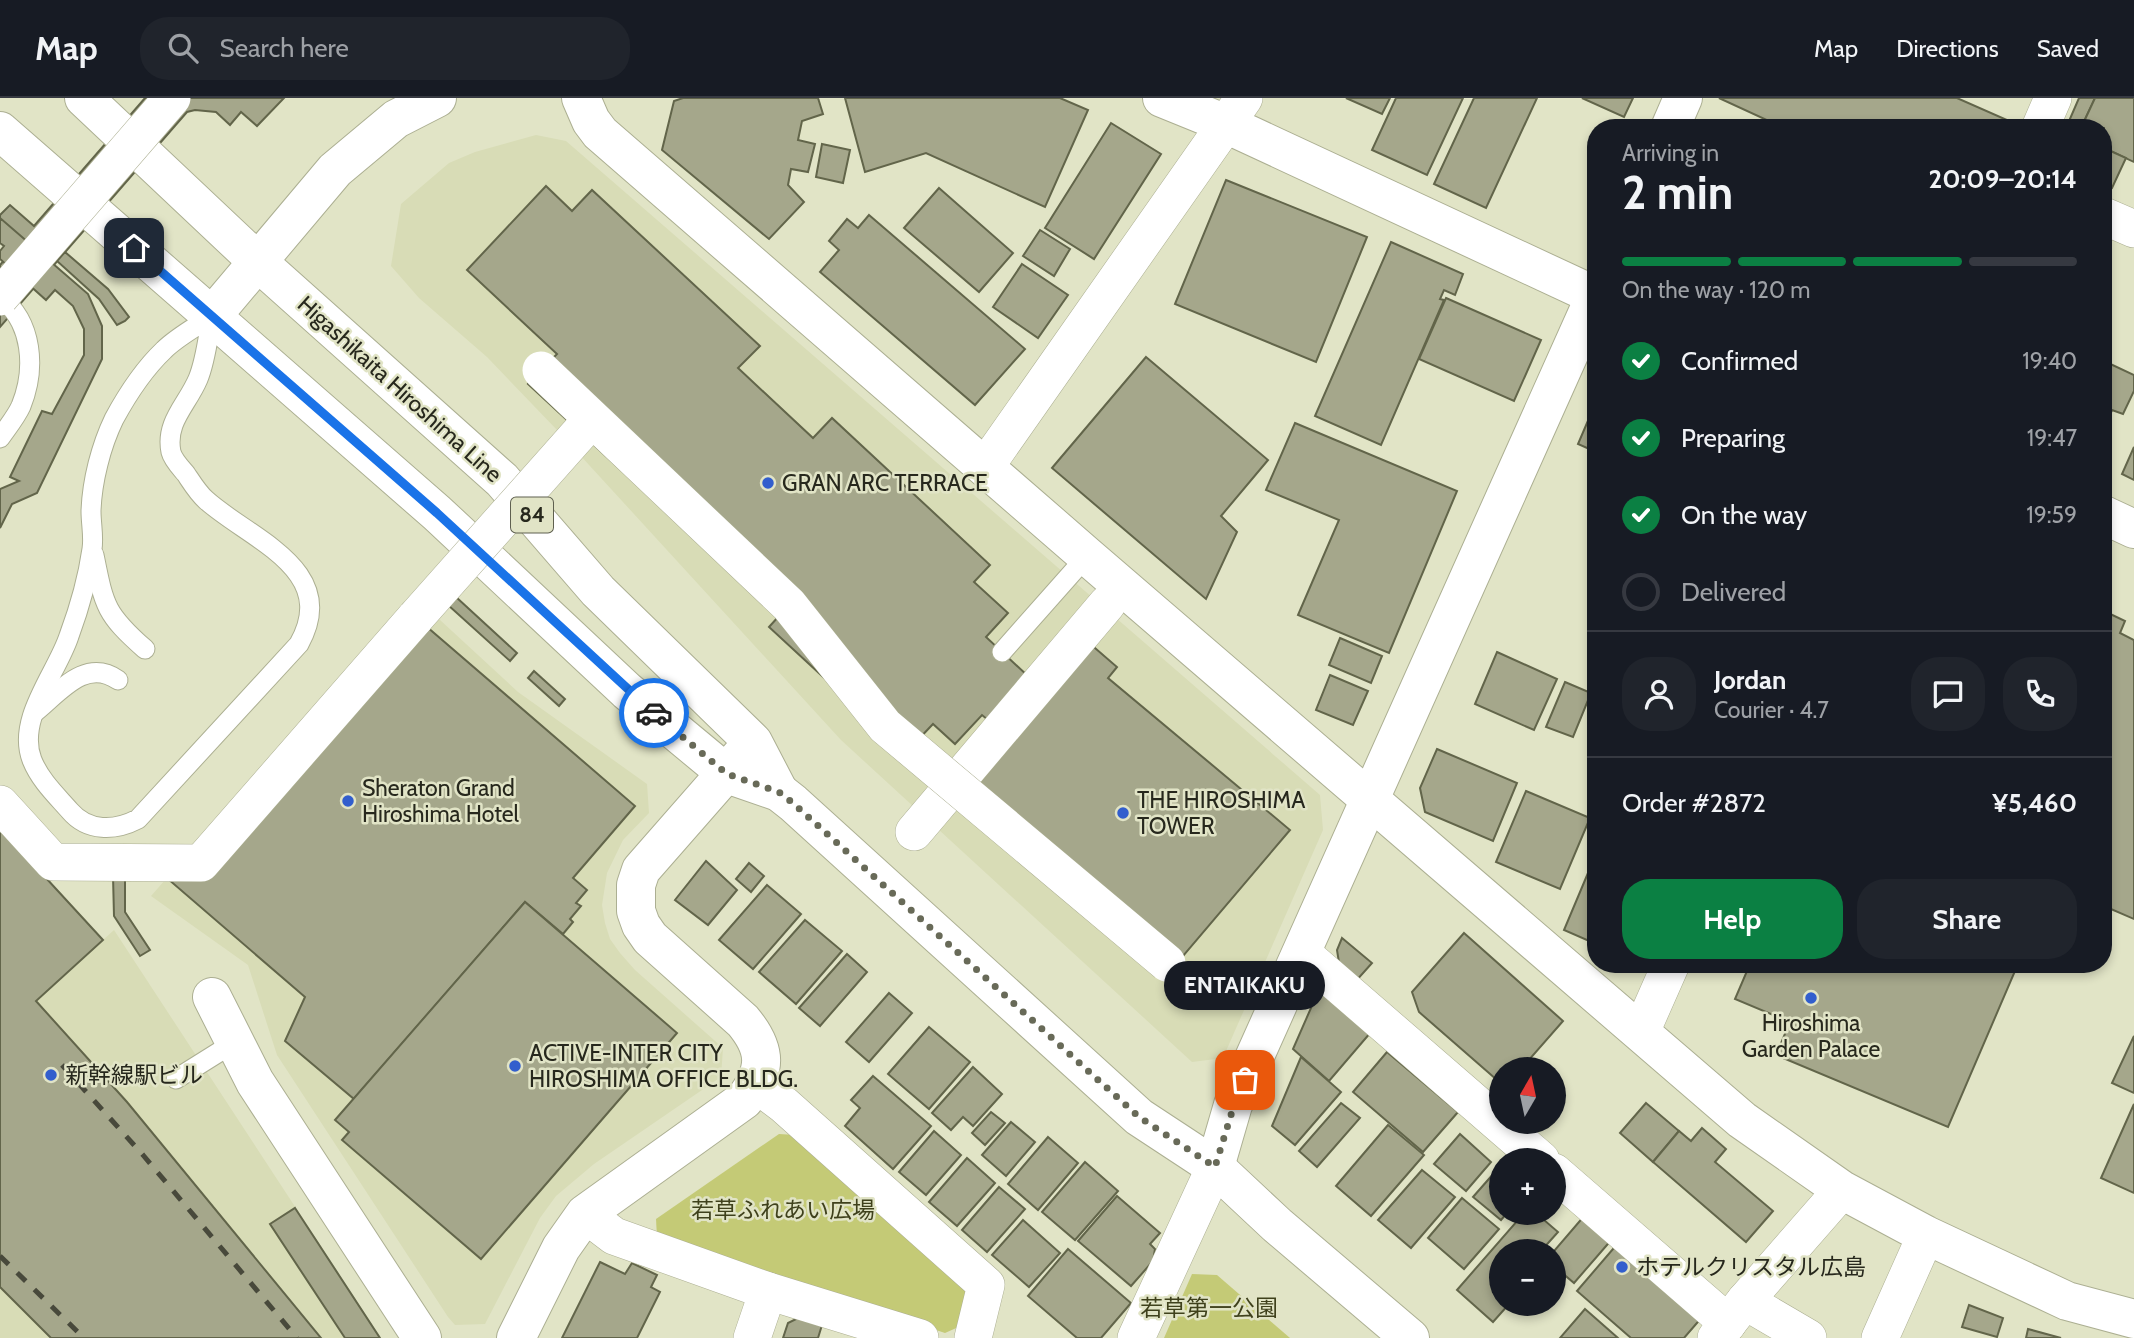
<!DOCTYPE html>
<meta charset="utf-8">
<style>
body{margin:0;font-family:Cabin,"Noto Sans JP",sans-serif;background:#20242c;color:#f1f3f6;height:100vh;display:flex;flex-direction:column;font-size:26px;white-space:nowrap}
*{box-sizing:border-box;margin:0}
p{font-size:23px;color:#9ea1a6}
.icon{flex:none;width:38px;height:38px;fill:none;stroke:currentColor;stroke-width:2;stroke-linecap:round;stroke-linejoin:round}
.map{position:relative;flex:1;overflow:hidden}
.panel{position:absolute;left:1587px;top:21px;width:525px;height:854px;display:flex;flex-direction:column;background:#171b24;border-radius:28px;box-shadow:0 4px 10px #0003}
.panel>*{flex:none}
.needle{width:46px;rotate:9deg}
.controls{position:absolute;left:1489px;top:959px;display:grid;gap:14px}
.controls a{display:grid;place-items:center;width:77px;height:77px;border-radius:50%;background:#171b24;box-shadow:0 4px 10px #0003;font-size:35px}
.pin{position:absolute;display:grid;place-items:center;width:60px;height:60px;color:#fff;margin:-30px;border-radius:14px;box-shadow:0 4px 10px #0006}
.courier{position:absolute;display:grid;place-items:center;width:70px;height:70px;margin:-35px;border:5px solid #1a73e8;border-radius:50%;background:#fff;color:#222;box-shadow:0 2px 9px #0007}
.bubble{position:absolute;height:49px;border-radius:24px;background:#171b24;box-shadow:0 4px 10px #0003;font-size:23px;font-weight:800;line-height:49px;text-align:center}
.summary em{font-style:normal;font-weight:800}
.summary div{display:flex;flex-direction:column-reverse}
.summary{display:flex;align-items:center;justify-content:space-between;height:119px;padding:0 35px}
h1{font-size:46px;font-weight:800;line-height:52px}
.bar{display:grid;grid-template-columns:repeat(4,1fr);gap:10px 7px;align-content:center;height:84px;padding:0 35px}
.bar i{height:9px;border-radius:5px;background:#363941}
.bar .on{background:#0b8043}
.bar p{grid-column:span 4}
.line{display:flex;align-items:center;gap:18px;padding:0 35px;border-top:2px solid #363941}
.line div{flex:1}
.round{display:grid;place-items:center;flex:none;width:74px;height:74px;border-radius:28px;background:#20242c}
ol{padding:0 35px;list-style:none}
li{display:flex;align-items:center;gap:21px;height:77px}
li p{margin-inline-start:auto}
li .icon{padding:7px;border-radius:50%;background:#0b8043;color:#fff;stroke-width:4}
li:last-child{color:#9ea1a6}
li i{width:38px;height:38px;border:4px solid #363941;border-radius:50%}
.button{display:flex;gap:14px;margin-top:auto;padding:14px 35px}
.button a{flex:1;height:80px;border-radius:28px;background:#0b8043;color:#fff;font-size:28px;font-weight:800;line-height:80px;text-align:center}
.button a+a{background:#20242c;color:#f1f3f6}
header{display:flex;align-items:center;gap:42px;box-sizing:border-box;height:98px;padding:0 35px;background:#171b24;border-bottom:2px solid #363941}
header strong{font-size:33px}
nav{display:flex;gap:38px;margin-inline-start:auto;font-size:24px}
.search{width:490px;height:63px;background:#20242c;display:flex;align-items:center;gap:18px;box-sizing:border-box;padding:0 24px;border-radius:28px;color:#9ea1a6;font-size:26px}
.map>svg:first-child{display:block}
.built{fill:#d8dcb6}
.green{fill:#c4ca76}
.building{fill:#a5a78b;stroke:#62654a;stroke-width:2}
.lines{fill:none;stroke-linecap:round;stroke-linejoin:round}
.lane-casing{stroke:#acaf92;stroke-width:21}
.street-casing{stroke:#acaf92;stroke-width:38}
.secondary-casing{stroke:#acaf92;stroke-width:40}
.primary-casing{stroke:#acaf92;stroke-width:40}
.lane{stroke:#fff;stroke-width:19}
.street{stroke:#fff;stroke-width:37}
.secondary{stroke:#fff;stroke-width:38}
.primary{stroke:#fff;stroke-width:38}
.rail{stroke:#48493b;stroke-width:5;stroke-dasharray:12 12;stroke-linecap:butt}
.street-bridge-casing{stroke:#acaf92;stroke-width:38;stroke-linecap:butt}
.street-bridge{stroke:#fff;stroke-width:37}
.done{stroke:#686a58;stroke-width:7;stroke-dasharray:0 12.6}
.route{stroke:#1a73e8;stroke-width:9}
.poi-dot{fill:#325ecd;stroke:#e1e4c6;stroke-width:2.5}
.labels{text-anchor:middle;stroke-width:5;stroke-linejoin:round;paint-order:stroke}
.shield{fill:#e1e4c6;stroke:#5f6050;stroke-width:2}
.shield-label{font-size:21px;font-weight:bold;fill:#27281d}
.street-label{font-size:23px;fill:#27281d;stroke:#e1e4c6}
.poi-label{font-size:23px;fill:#27281d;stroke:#e1e4c6;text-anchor:start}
.park-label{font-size:23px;fill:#3f411c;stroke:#e1e4c6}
</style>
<header>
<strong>Map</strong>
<div class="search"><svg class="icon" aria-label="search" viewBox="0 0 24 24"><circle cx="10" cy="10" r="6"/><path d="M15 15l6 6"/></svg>Search here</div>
<nav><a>Map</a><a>Directions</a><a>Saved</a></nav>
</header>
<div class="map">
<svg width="2134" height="1240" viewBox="0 0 2134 1240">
<rect width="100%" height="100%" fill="#e1e4c6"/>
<!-- built -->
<g class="built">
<polygon points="536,37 566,43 1320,697 1323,732 1223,960 1192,964 841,642 557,332 487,259 419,200 391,168 401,106 449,65 475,54"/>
<polygon points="414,498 518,594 647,686 649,715 623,742 607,775 602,807 605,825 610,841 620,855 635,872 723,950 721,979 594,1066 556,1098 540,1120 485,1226 455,1227 448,1219 277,957 248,867 151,798"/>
<polygon points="0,730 103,842 114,832 381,1240 0,1240"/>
</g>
<!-- green -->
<g class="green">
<polygon points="779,1036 795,1037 965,1183 971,1200 963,1227 945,1235 657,1139 656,1121"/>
<polygon points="1192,1176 1217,1177 1290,1240 1164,1240"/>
</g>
<!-- building -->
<g class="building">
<polygon points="145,0 284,0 257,28 241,14 230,27 216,14 195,12 187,14 0,229 0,167 20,143 0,124 0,117 10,107 34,128"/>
<polygon points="683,0 818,0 823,16 802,23 798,42 815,46 808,74 791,71 788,87 804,104 769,141 662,52 674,3"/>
<polygon points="845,0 1060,0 1088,12 1045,109 926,55 865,74"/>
<polygon points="1346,0 1390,0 1382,16"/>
<polygon points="1396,0 1463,0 1427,77 1372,52"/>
<polygon points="1474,0 1537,0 1486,110 1434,86"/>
<polygon points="1582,0 1633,0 1624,19"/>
<polygon points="1719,0 1957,0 2007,22 2004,30 1784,30"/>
<polygon points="2079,0 2095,0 2081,30 2066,30"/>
<polygon points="2095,0 2134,0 2134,64 2104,50 2104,30 2081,30"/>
<polygon points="1111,25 1161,56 1094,161 1045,130"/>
<polygon points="822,46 850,52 843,85 816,79"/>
<polygon points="2104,50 2126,60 2112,90 2104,87"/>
<polygon points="1226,82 1367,139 1316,264 1175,206"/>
<polygon points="546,88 572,113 592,92 760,248 738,270 813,340 832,320 990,467 974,484 1008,515 986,539 1029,579 988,622 982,617 955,646 933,626 914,646 886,637 769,529 779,518 528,286 557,256 467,172"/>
<polygon points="939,90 1013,155 979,194 904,130"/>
<polygon points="869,117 1025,251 975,307 820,174 839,152 829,143 847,121 858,130"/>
<polygon points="0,120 88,196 102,228 102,261 37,395 12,406 0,430 0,391 19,383 10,379 42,313 52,316 84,257 84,231 73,208 55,192 46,202 0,161 0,153 4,148 0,145"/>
<polygon points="1040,132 1070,151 1054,178 1023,158"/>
<polygon points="1391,144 1463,176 1455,197 1444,192 1440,201 1444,202 1381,347 1315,318"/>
<polygon points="65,154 108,191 129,219 125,223 117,227 99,201 57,163"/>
<polygon points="1022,166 1068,197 1038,240 993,209"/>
<polygon points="1446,200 1541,242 1514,303 1419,261"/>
<polygon points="1146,259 1268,362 1221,418 1237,434 1206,501 1052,370"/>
<polygon points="2104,263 2134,277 2134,293 2123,316 2112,312 2104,331"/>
<polygon points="1596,304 1596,354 1578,346"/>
<polygon points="1295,325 1457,393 1389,555 1298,517 1339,422 1266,392"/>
<polygon points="2134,349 2134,382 2122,376"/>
<polygon points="456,499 517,555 510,563 448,507"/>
<polygon points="405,510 635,708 573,780 587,792 576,805 581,808 570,821 573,824 563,836 525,804 354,1001 285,943 305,899 168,781"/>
<polygon points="2104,513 2125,523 2120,535 2134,542 2134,821 2104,808"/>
<polygon points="1340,540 1382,558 1371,585 1329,567"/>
<polygon points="1088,544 1117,569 1108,580 1290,732 1178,864 956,698"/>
<polygon points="1497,554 1557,581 1534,632 1475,606"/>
<polygon points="534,573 565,601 559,608 528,580"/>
<polygon points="1330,577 1368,593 1353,627 1316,612"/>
<polygon points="1565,584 1591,595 1573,639 1546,629"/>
<polygon points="1437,651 1517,685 1493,743 1425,714 1420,690"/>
<polygon points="1526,693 1590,720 1560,791 1496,764"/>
<polygon points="0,730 103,842 36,903 127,1004 321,1240 51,1240 0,1189"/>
<polygon points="1596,756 1596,846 1564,832"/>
<polygon points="706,763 737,792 708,827 675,802"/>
<polygon points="749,765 764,778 751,794 736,781"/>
<polygon points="113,778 125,778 125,814 150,852 140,858 114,818"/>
<polygon points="767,787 801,816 753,871 719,842"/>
<polygon points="525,804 677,935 481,1161 342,1042 349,1034 335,1022"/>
<polygon points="805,822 842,853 796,906 759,874"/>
<polygon points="1464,835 1563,923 1521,971 1502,971 1502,982 1497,982 1419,914 1412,894"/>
<polygon points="1342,840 1372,865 1356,883 1340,871 1337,852"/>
<polygon points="847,856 867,874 820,928 799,910"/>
<polygon points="1750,866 2018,866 1948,1029 1776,957 1790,924 1735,901"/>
<polygon points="1326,890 1371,934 1329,983 1293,951 1318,894"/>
<polygon points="889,895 912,915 869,964 846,944"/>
<polygon points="929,929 970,964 929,1011 888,976"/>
<polygon points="2134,938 2134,995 2112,985"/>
<polygon points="1387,954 1458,1014 1423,1054 1353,994"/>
<polygon points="1301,959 1341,994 1295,1047 1272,1028"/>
<polygon points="973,969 1002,996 973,1028 963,1019 951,1032 932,1015"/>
<polygon points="873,978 931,1028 893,1071 845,1028 860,1010 851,1002"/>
<polygon points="1341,1005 1360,1020 1317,1069 1299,1053"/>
<polygon points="1646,1005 1679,1033 1653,1064 1620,1035"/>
<polygon points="2134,1006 2134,1095 2101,1080"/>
<polygon points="991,1014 1005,1025 985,1047 972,1035"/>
<polygon points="1011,1024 1035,1044 1006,1078 982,1057"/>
<polygon points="1388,1027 1424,1057 1371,1118 1336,1088"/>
<polygon points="1702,1030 1726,1051 1715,1064 1773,1113 1746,1144 1653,1064 1679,1033 1691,1043"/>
<polygon points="934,1033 961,1057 926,1097 899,1074"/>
<polygon points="1460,1036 1491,1064 1466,1093 1434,1066"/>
<polygon points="1048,1039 1078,1065 1038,1112 1008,1086"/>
<polygon points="967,1060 995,1085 957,1128 929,1104"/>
<polygon points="1085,1064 1118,1093 1075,1142 1042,1114"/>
<polygon points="1502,1066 1502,1115 1507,1115 1501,1122 1473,1099"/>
<polygon points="1422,1072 1455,1099 1411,1150 1378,1122"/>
<polygon points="999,1089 1025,1111 987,1154 962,1132"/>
<polygon points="1117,1098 1160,1135 1150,1146 1155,1151 1153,1163 1131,1188 1078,1143"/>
<polygon points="1462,1100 1499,1131 1464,1171 1428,1140"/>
<polygon points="295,1110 380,1240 345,1240 270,1126"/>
<polygon points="1524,1115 1531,1120 1536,1115 1558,1134 1541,1153 1502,1153 1502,1206 1509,1206 1493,1224 1457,1192"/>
<polygon points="1585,1117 1613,1140 1574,1185 1554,1168 1554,1153"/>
<polygon points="1023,1122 1060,1155 1029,1189 992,1157"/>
<polygon points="1619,1144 1703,1218 1684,1240 1631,1240 1577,1193"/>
<polygon points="1068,1151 1131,1205 1101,1240 1077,1240 1028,1198"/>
<polygon points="600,1164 625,1176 632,1165 657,1177 651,1189 660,1194 637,1240 562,1240"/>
<polygon points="1969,1207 2003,1220 1997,1239 1962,1229"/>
<polygon points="1585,1211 1618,1240 1560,1240"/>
<polygon points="798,1220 822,1227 818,1240 783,1240 788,1225"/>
<polygon points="2028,1231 2061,1240 2026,1240"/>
</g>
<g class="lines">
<!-- lane casing -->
<g class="lane-casing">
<g id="lane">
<path d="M0,199C33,224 36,271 21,308C16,319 7,330 0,340"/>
<path d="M212,218C208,238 206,262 198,281C187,307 165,324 171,354C173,362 181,370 186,376C192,385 198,395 206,402C249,441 341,471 299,546L138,721C115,733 88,734 70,713C56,697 40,682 32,662C16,621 57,575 69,538C79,511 88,479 92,451C94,439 91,426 91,413C92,383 101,348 114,321C127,297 144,271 164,252C177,239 196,229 212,218Z"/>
<path d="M94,457C104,507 105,516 145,551"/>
<polyline points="1002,554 1087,458"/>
<path d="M35,614C59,595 85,559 118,582"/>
<polyline points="176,981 235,944"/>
</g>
</g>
<!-- street casing -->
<g class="street-casing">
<g id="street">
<polyline points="2040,30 2053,0"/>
<polyline points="2104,118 2134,131"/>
<polyline points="985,369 1244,0"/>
<polyline points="0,706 53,764 201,765 416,519"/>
<polyline points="914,734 1107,506"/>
<polyline points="1302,855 1541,1062"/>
<polyline points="1641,934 1671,866"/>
<polyline points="756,986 784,1007 986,1187 973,1240"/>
<polyline points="1554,1074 1728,1225"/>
<polyline points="585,1116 614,1138 768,1193 920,1240"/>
<polyline points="1745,1203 1808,1240"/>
<polyline points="752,1240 768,1193"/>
<polyline points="1136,1240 1215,1069"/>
<polyline points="1716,1240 1745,1203 1842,1092"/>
<polyline points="1880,1240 1926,1137"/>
</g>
</g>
<!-- secondary casing -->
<g class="secondary-casing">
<g id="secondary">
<polyline points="581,0 591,23 600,35 1087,458 1742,1022 1842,1092 1926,1137 2067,1203 2134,1221"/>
<polyline points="1162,0 1226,26 1596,198"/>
<polyline points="1670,30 1683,0"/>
<polyline points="212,218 335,72 396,21 437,0"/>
<polyline points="2104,417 2134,431"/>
<polyline points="212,899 255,984 422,1240"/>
<polyline points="1215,1069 1233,1007 1596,196"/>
<path d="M516,1240L561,1150L585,1116L744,1002C767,972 767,952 743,923L650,840L641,827L636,813V787L641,772L747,651"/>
</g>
</g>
<!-- primary casing -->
<g class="primary-casing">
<g id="primary">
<polyline points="84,0 258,164 502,382 598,493 753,644 779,694"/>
<polyline points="0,33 437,415 627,593 727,676 779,694 793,705 1139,1019 1215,1069 1277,1127 1410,1240"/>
</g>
</g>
<!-- lane -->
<use href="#lane" class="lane"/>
<!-- street -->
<use href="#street" class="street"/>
<!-- secondary -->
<use href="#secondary" class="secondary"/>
<!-- primary -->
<use href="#primary" class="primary"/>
<!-- rail -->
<g class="rail">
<polyline points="62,967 143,1057 297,1240"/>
<polyline points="0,1158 84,1240"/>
</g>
<!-- street-bridge casing -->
<g class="street-bridge-casing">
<g id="street-bridge">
<polyline points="0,199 172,0"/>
<polyline points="541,272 789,507 885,628 1167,865"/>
<polyline points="416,519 592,321"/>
</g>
</g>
<!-- street-bridge -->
<use href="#street-bridge" class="street-bridge"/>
</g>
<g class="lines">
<!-- done -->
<polyline class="done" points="654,615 727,676 779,694 793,705 1139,1019 1215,1069 1234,1007 1245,982"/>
<!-- route -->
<polyline class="route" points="134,150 437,415 654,615"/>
</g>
<!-- markers -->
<g class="poi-dot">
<circle cx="768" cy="385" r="7"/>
<circle cx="348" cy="703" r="7"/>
<circle cx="1123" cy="715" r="7"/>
<circle cx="1811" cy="900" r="7"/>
<circle cx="515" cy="968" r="7"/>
<circle cx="51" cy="977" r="7"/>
<circle cx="1622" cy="1169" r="7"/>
</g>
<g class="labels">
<!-- shield labels -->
<rect class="shield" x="511" y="399.5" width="42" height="35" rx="5"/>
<g class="shield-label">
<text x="532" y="424">84</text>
</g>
<!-- street labels -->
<g class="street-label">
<text transform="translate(400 291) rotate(42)" y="8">Higashikaita Hiroshima Line</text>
</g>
<!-- poi labels -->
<g class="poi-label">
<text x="782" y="393">GRAN ARC TERRACE</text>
<text x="362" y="698">Sheraton Grand<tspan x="362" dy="26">Hiroshima Hotel</tspan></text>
<text x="1137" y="710">THE HIROSHIMA<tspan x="1137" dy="26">TOWER</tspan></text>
<text x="1811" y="933" text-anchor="middle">Hiroshima<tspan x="1811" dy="26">Garden Palace</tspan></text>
<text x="529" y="963">ACTIVE-INTER CITY<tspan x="529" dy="26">HIROSHIMA OFFICE BLDG.</tspan></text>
<text x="65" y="985">新幹線駅ビル</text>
<text x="1636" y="1177">ホテルクリスタル広島</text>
</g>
<!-- park labels -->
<g class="park-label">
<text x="783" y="1120">若草ふれあい広場</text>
<text x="1209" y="1218">若草第一公園</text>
</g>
</g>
</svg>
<div class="controls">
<a><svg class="needle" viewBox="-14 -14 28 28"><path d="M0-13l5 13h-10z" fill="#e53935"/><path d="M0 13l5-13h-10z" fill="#9ea1a6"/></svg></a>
<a>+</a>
<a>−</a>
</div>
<div class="pin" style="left:1245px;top:982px;background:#ea580c"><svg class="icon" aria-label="bag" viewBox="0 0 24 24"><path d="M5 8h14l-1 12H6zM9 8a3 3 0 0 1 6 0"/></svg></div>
<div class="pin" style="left:134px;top:150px;background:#1f2937"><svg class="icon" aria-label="home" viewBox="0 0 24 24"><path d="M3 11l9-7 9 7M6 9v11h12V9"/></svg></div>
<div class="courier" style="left:654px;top:615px"><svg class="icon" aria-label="car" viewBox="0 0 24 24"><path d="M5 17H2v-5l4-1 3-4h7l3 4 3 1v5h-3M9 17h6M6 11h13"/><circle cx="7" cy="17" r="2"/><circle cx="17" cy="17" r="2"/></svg></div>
<div class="bubble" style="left:1164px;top:863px;width:161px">ENTAIKAKU</div>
<section class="panel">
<div class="summary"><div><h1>2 min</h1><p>Arriving in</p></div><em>20:09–20:14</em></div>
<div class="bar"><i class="on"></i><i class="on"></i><i class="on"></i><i></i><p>On the way · 120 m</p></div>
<ol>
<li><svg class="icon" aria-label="check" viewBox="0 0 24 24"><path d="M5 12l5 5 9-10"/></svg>Confirmed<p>19:40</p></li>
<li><svg class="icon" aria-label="check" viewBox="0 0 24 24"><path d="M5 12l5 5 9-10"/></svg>Preparing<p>19:47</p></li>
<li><svg class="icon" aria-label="check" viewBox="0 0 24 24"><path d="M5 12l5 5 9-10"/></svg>On the way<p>19:59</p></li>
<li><i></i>Delivered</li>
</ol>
<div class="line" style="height:126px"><a class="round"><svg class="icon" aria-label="person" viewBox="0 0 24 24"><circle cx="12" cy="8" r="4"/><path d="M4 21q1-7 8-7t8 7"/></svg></a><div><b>Jordan</b><p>Courier · 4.7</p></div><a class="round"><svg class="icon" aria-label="chat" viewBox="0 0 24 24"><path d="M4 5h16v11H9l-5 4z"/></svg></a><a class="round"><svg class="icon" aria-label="phone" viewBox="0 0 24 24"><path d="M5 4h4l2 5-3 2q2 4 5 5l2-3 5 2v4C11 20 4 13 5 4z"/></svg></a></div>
<div class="line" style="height:91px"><div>Order #2872</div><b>¥5,460</b></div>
<div class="button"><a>Help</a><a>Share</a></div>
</section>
</div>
